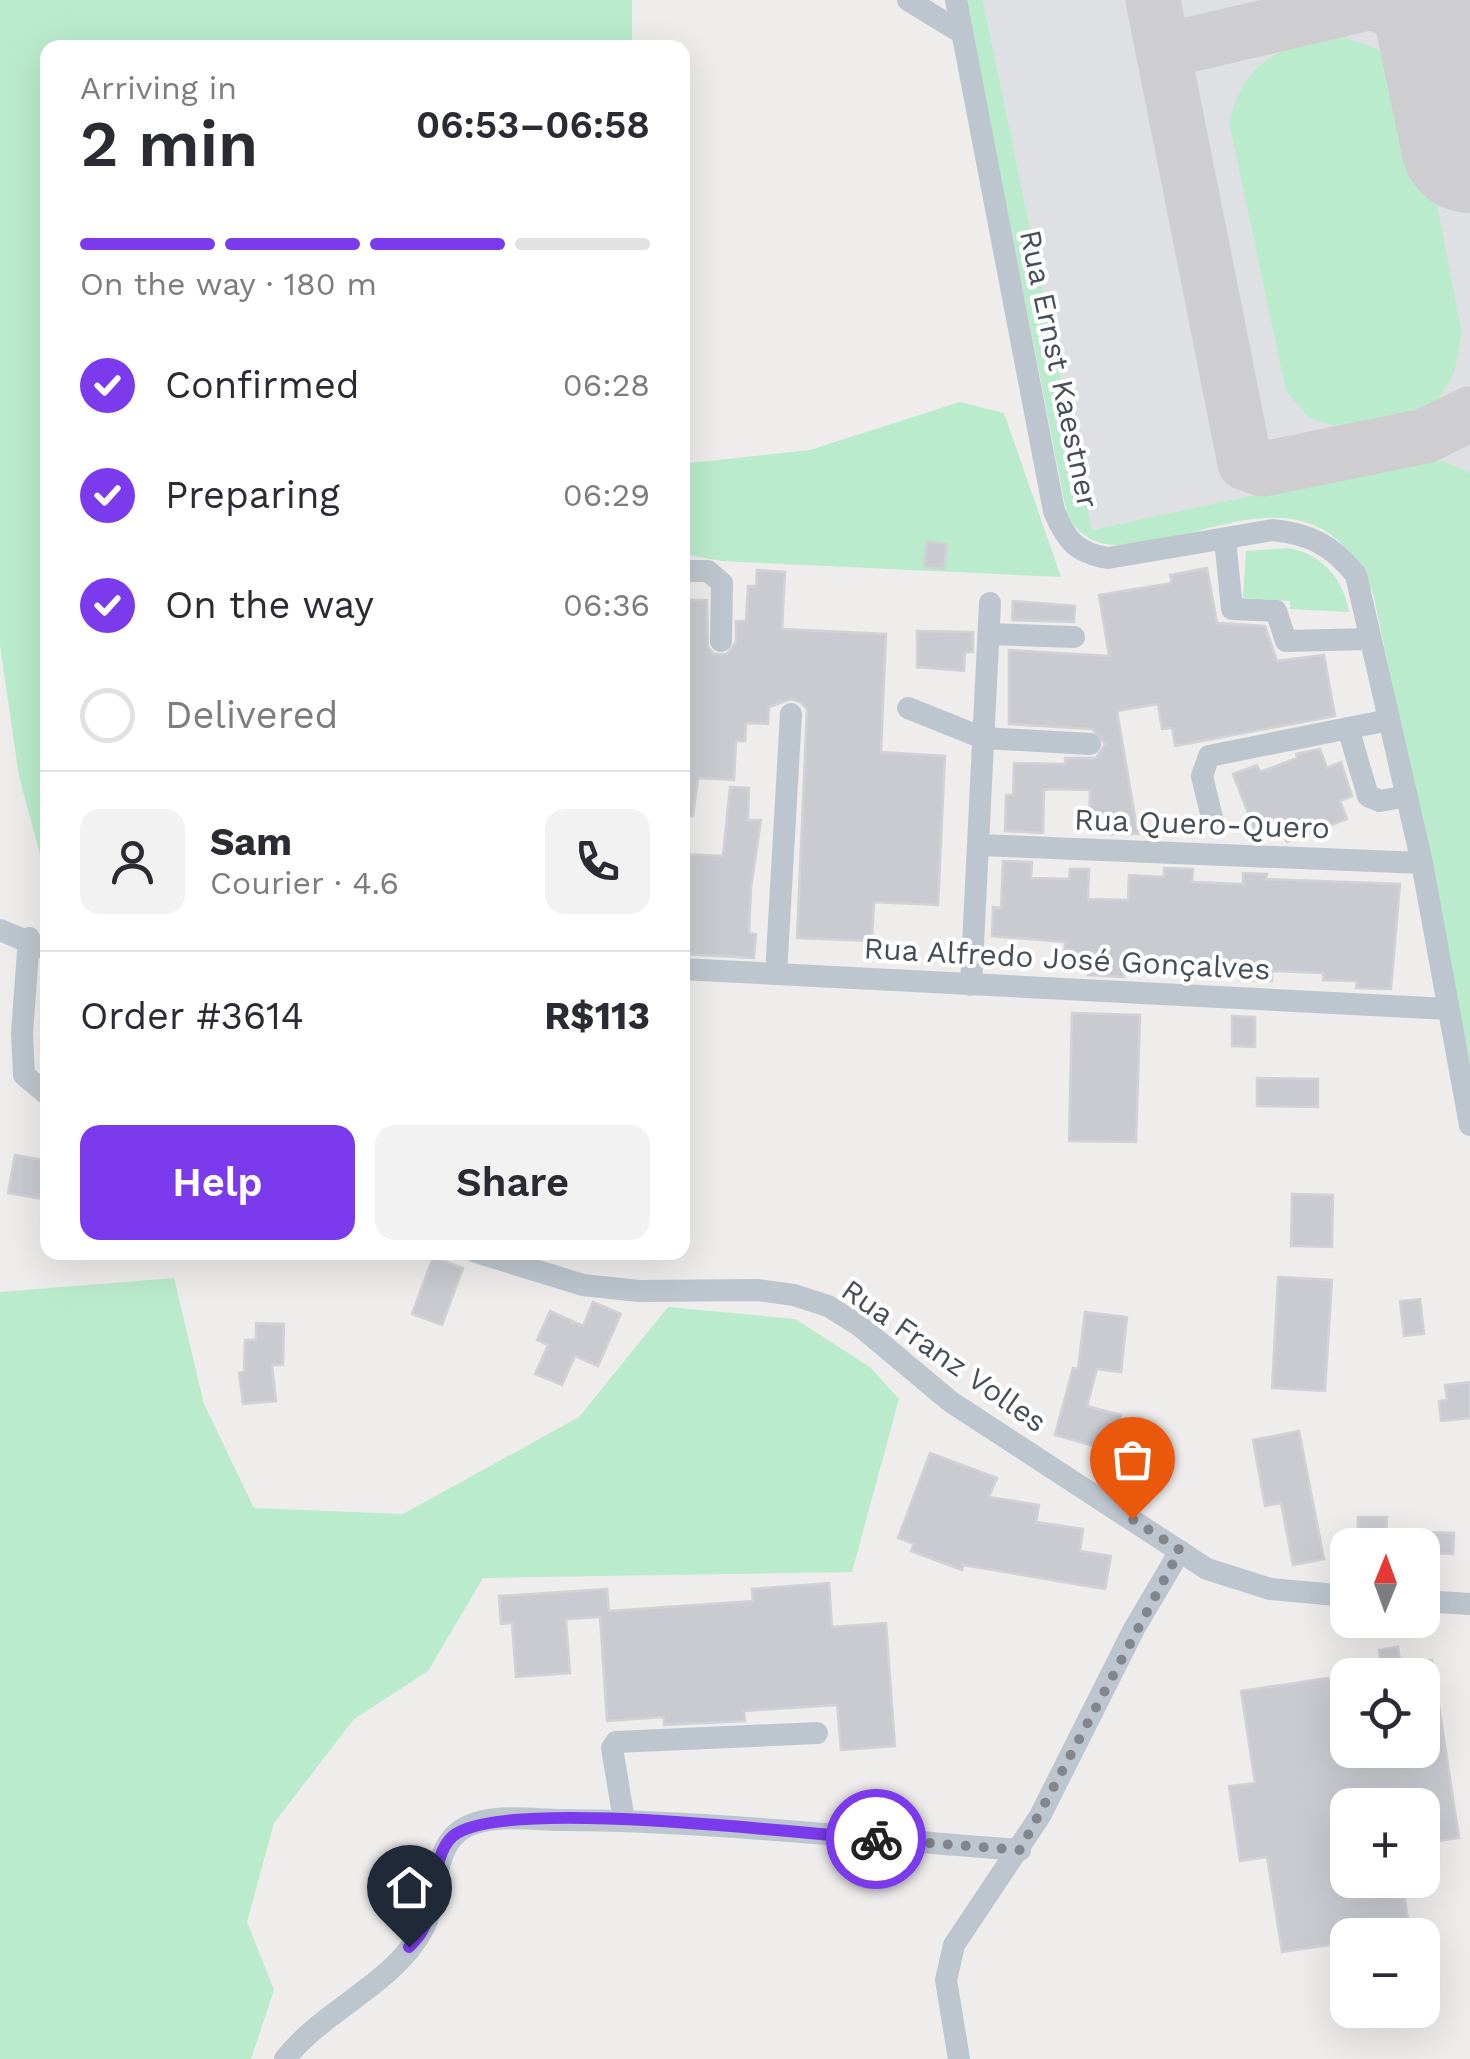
<!DOCTYPE html>
<meta charset="utf-8">
<style>
body{margin:0;font-family:"Work Sans",sans-serif;background:#f2f2f3;color:#2b2b33;height:100vh;display:flex;flex-direction:column;font-size:38px;white-space:nowrap}
*{box-sizing:border-box;margin:0}
p{font-size:32px;color:#7c7c81}
.icon{flex:none;width:55px;height:55px;fill:none;stroke:currentColor;stroke-width:2;stroke-linecap:round;stroke-linejoin:round}
.map{position:relative;flex:1;overflow:hidden}
.panel{position:absolute;left:40px;top:40px;width:650px;height:1220px;display:flex;flex-direction:column;background:#fff;border-radius:20px;box-shadow:0 10px 40px #0002}
.panel>*{flex:none}
.needle{width:65px;rotate:1deg}
.fabs{position:absolute;left:1330px;top:1528px;display:grid;gap:20px}
.fabs a{display:grid;place-items:center;width:110px;height:110px;border-radius:20px;background:#fff;box-shadow:0 10px 40px #0002;font-size:50px}
.pin{position:absolute;display:grid;place-items:center;width:85px;height:85px;color:#fff;margin:-102px -42px;border-radius:50% 50% 50% 0;rotate:-45deg;box-shadow:0 0 10px #0007}
.pin .icon{rotate:45deg}
.courier{position:absolute;display:grid;place-items:center;width:100px;height:100px;margin:-50px;border:8px solid #7c3aed;border-radius:50%;background:#fff;color:#222;box-shadow:0 2px 12px #0007}
.headline em{font-style:normal;font-weight:600}
.headline div{display:flex;flex-direction:column-reverse}
.headline{display:flex;align-items:center;justify-content:space-between;height:170px;padding:0 40px}
h1{font-size:65px;font-weight:600;line-height:75px}
.bar{display:grid;grid-template-columns:repeat(4,1fr);gap:15px 10px;align-content:center;height:120px;padding:0 40px}
.bar i{height:12px;border-radius:8px;background:#e1e1e2}
.bar .selected{background:#7c3aed}
.bar p{grid-column:span 4}
.line{display:flex;align-items:center;gap:25px;padding:0 40px;border-top:2px solid #e1e1e2}
.line div{flex:1}
.round{display:grid;place-items:center;flex:none;width:105px;height:105px;border-radius:20px;background:#f2f2f3}
ol{padding:0 40px;list-style:none}
li{display:flex;align-items:center;gap:30px;height:110px}
li p{margin-inline-start:auto}
li .icon{padding:10px;border-radius:50%;background:#7c3aed;color:#fff;stroke-width:4}
li:last-child{color:#7c7c81}
li i{width:55px;height:55px;border:5px solid #e1e1e2;border-radius:50%}
.primary-button{display:flex;gap:20px;margin-top:auto;padding:20px 40px}
.primary-button a{flex:1;height:115px;border-radius:20px;background:#7c3aed;color:#fff;font-size:40px;font-weight:600;line-height:115px;text-align:center}
.primary-button a+a{background:#f2f2f3;color:#2b2b33}
.map>svg:first-child{display:block}
.airport{fill:#dee0e4}
.green{fill:#bbebcd}
.lines{fill:none;stroke-linecap:round;stroke-linejoin:round}
.taxiway{stroke:#ceced1;stroke-width:55}
.runway{stroke:#ceced1;stroke-width:138}
.building{fill:#c9cbd1;stroke:#d0d2d7;stroke-width:2.5}
.minor{stroke:#bdc6ce;stroke-width:22}
.done{stroke:#80868c;stroke-width:10;stroke-dasharray:0 18}
.route{stroke:#7c3aed;stroke-width:12}
.labels{text-anchor:middle;stroke-width:8;stroke-linejoin:round;paint-order:stroke}
.street-label{font-size:30px;fill:#454f58;stroke:#fff}
</style>
<div class="map">
<svg width="1470" height="2059" viewBox="0 0 1470 2059">
<rect width="100%" height="100%" fill="#efecec"/>
<!-- airport -->
<polygon class="airport" points="983,0 1470,0 1470,1062 1361,534 1289,491 1092,530"/>
<!-- green -->
<g class="green">
<polygon points="0,0 632,0 632,47 48,48 47,881 19,776 0,645"/>
<path d="M966,0H983L1092,530L1423,459L1445,462L1470,473V1062L1374,596C1304,416 1124,617 1067,515Z"/>
<path d="M1343,37L1391,54L1418,106L1462,333L1454,373L1437,402L1406,416L1345,429L1309,418L1286,391L1229,122C1247,56 1279,47 1343,37Z"/>
<polygon points="960,402 1004,413 1061,577 722,561 683,554 682,464 810,450"/>
<path d="M1289,548C1323,555 1343,578 1349,612L1290,609V601L1243,598L1246,551Z"/>
<polygon points="174,1278 204,1404 254,1508 403,1514 579,1417 668,1307 795,1319 870,1367 899,1399 852,1572 483,1578 428,1671 354,1719 274,1823 247,1922 274,1990 251,2059 0,2059 0,1292"/>
</g>
<g class="lines">
<!-- taxiway -->
<g class="taxiway">
<polyline points="1153,0 1245,463 1263,469 1425,436 1470,414"/>
<polyline points="1377,3 1424,29 1455,72"/>
<polyline points="1163,51 1381,0"/>
</g>
<!-- runway -->
<polyline class="runway" points="1440,0 1470,144"/>
</g>
<!-- building -->
<g class="building">
<polygon points="927,541 947,544 944,569 924,567"/>
<polygon points="1207,568 1217,623 1265,626 1277,661 1324,655 1335,716 1175,746 1172,728 1162,729 1158,704 1117,711 1138,834 1099,834 1099,827 1089,827 1090,790 1051,789 1044,790 1043,833 1005,831 1006,795 1013,795 1014,763 1065,764 1065,758 1096,758 1105,744 1092,729 1009,724 1009,650 1109,656 1099,595 1172,583 1170,575"/>
<polygon points="757,570 785,572 782,629 886,634 881,752 945,756 938,905 874,902 872,941 797,938 807,709 800,702 791,699 769,707 768,724 746,723 745,741 736,741 734,780 698,778 693,816 682,816 682,707 688,666 682,666 682,600 707,600 708,647 714,654 727,654 736,642 736,621 746,621 748,586 756,586"/>
<polygon points="1013,601 1075,606 1074,622 1012,620"/>
<polygon points="917,631 973,632 973,652 965,652 964,671 917,667"/>
<polygon points="1320,749 1327,768 1341,762 1352,796 1340,801 1347,819 1287,842 1275,821 1254,829 1233,774 1257,765 1260,772 1297,758 1296,754"/>
<polygon points="730,787 749,788 748,820 761,820 751,888 749,933 756,934 754,958 682,954 682,854 723,856"/>
<polygon points="1003,861 1032,862 1031,878 1069,879 1070,869 1089,869 1088,899 1128,900 1129,875 1164,877 1164,868 1193,869 1192,882 1243,884 1243,873 1267,874 1266,879 1400,884 1391,989 1356,988 1357,981 1323,980 1323,973 1272,971 1272,981 1239,980 1239,967 1174,963 1174,959 1124,957 1124,977 1088,975 1088,960 1064,959 1065,942 992,936 993,907 1001,908"/>
<polygon points="1072,1013 1140,1015 1136,1142 1069,1141"/>
<polygon points="1232,1016 1255,1017 1255,1047 1232,1046"/>
<polygon points="1257,1078 1318,1079 1318,1107 1257,1106"/>
<polygon points="15,1155 48,1161 48,1200 8,1193"/>
<polygon points="1292,1194 1333,1195 1332,1247 1291,1246"/>
<polygon points="433,1257 463,1268 442,1325 412,1314"/>
<polygon points="1278,1277 1332,1280 1325,1391 1272,1388"/>
<polygon points="1420,1299 1424,1334 1404,1336 1400,1301"/>
<polygon points="593,1302 621,1314 598,1366 575,1356 562,1385 535,1374 548,1345 537,1340 550,1311 583,1326"/>
<polygon points="1085,1312 1127,1317 1121,1372 1097,1369 1087,1406 1121,1415 1111,1451 1055,1435 1073,1368 1078,1369"/>
<polygon points="256,1323 284,1324 283,1365 272,1365 276,1401 243,1404 239,1373 244,1372 245,1340 256,1340"/>
<polygon points="1470,1382 1470,1418 1441,1421 1439,1401 1447,1400 1445,1385"/>
<polygon points="1299,1431 1324,1559 1293,1565 1281,1503 1265,1506 1253,1440"/>
<polygon points="930,1453 997,1478 989,1497 1039,1505 1036,1522 1083,1529 1080,1551 1111,1556 1105,1589 963,1565 962,1570 911,1551 914,1544 898,1538"/>
<polygon points="1358,1517 1387,1517 1386,1545 1357,1545"/>
<polygon points="1422,1532 1454,1533 1453,1554 1422,1553"/>
<polygon points="829,1583 832,1627 886,1623 895,1746 841,1750 837,1705 744,1711 745,1721 664,1725 664,1717 607,1721 600,1617 566,1619 570,1673 516,1677 512,1623 501,1624 499,1596 607,1589 609,1611 753,1601 752,1589"/>
<polygon points="1398,1647 1402,1675 1383,1675 1379,1650"/>
<polygon points="1432,1660 1459,1838 1422,1843 1422,1805 1348,1805 1348,1880 1402,1880 1410,1932 1348,1935 1348,1942 1282,1952 1267,1857 1240,1861 1229,1786 1255,1783 1241,1691 1348,1675 1348,1750 1422,1750 1422,1661"/>
</g>
<g class="lines">
<!-- minor -->
<g class="minor">
<polyline points="908,0 962,33"/>
<path d="M956,0L1054,511C1066,540 1076,553 1108,558L1273,530C1310,534 1332,545 1356,575L1422,863L1470,1125"/>
<polyline points="1225,539 1232,609 1276,611 1286,641 1370,639"/>
<polyline points="682,571 708,571 722,583 721,641"/>
<polyline points="989,634 1074,637"/>
<polyline points="908,708 983,738 1090,744"/>
<polyline points="1348,728 1368,796 1380,801 1407,796"/>
<polyline points="1213,822 1202,776 1209,756 1389,720"/>
<polyline points="979,845 1422,863"/>
<polyline points="0,930 48,950"/>
<polyline points="29,938 22,1033 24,1075 48,1095"/>
<polyline points="682,969 1448,1009"/>
<polyline points="776,974 791,714"/>
<polyline points="971,985 990,603"/>
<polyline points="476,1252 583,1285 639,1291 757,1290 794,1295 828,1306 860,1326 951,1402 1207,1569 1270,1589 1348,1596"/>
<polyline points="1422,1601 1470,1604"/>
<polyline points="624,1820 612,1748 616,1742 817,1733"/>
<path d="M285,2059C323,2010 394,1984 423,1929C440,1899 430,1845 466,1827C493,1813 534,1820 564,1820C716,1821 869,1839 1020,1850"/>
<polyline points="959,2059 946,1980 954,1945 1040,1816 1134,1629 1180,1551"/>
</g>
</g>
<g class="lines">
<!-- done -->
<polyline class="done" points="876,1839 1020,1850 1180,1550 1132,1519"/>
<!-- route -->
<path class="route" d="M409,1947C414,1942 420,1936 423,1929C438,1904 430,1856 453,1836C500,1796 803,1834 876,1839"/>
</g>
<g class="labels">
<!-- street labels -->
<g class="street-label">
<text transform="translate(1059 369) rotate(78)" y="10">Rua Ernst Kaestner</text>
<text transform="translate(1202 824) rotate(2)" y="10">Rua Quero-Quero</text>
<text transform="translate(1067 959) rotate(3)" y="10">Rua Alfredo José Gonçalves</text>
<text transform="translate(944 1356) rotate(35)" y="10">Rua Franz Volles</text>
</g>
</g>
</svg>
<div class="fabs">
<a><svg class="needle" viewBox="-14 -14 28 28"><path d="M0-13l5 13h-10z" fill="#e53935"/><path d="M0 13l5-13h-10z" fill="#7c7c81"/></svg></a>
<a><svg class="icon" aria-label="locate" viewBox="0 0 24 24"><circle cx="12" cy="12" r="6"/><path d="M12 2v4M12 18v4M2 12h4M18 12h4"/></svg></a>
<a>+</a>
<a>−</a>
</div>
<div class="pin" style="left:1132px;top:1519px;background:#ea580c"><svg class="icon" aria-label="bag" viewBox="0 0 24 24"><path d="M5 8h14l-1 12H6zM9 8a3 3 0 0 1 6 0"/></svg></div>
<div class="pin" style="left:409px;top:1947px;background:#1f2937"><svg class="icon" aria-label="home" viewBox="0 0 24 24"><path d="M3 11l9-7 9 7M6 9v11h12V9"/></svg></div>
<div class="courier" style="left:876px;top:1839px"><svg class="icon" aria-label="bike" viewBox="0 0 24 24"><circle cx="6" cy="16" r="4"/><circle cx="18" cy="16" r="4"/><path d="M6 16l4-8h5l3 8M10 8l3 8H6M13 5h3"/></svg></div>
<section class="panel">
<div class="headline"><div><h1>2 min</h1><p>Arriving in</p></div><em>06:53–06:58</em></div>
<div class="bar"><i class="selected"></i><i class="selected"></i><i class="selected"></i><i></i><p>On the way · 180 m</p></div>
<ol>
<li><svg class="icon" aria-label="check" viewBox="0 0 24 24"><path d="M5 12l5 5 9-10"/></svg>Confirmed<p>06:28</p></li>
<li><svg class="icon" aria-label="check" viewBox="0 0 24 24"><path d="M5 12l5 5 9-10"/></svg>Preparing<p>06:29</p></li>
<li><svg class="icon" aria-label="check" viewBox="0 0 24 24"><path d="M5 12l5 5 9-10"/></svg>On the way<p>06:36</p></li>
<li><i></i>Delivered</li>
</ol>
<div class="line" style="height:180px"><a class="round"><svg class="icon" aria-label="person" viewBox="0 0 24 24"><circle cx="12" cy="8" r="4"/><path d="M4 21q1-7 8-7t8 7"/></svg></a><div><b>Sam</b><p>Courier · 4.6</p></div><a class="round"><svg class="icon" aria-label="phone" viewBox="0 0 24 24"><path d="M5 4h4l2 5-3 2q2 4 5 5l2-3 5 2v4C11 20 4 13 5 4z"/></svg></a></div>
<div class="line" style="height:130px"><div>Order #3614</div><b>R$113</b></div>
<div class="primary-button"><a>Help</a><a>Share</a></div>
</section>
</div>
